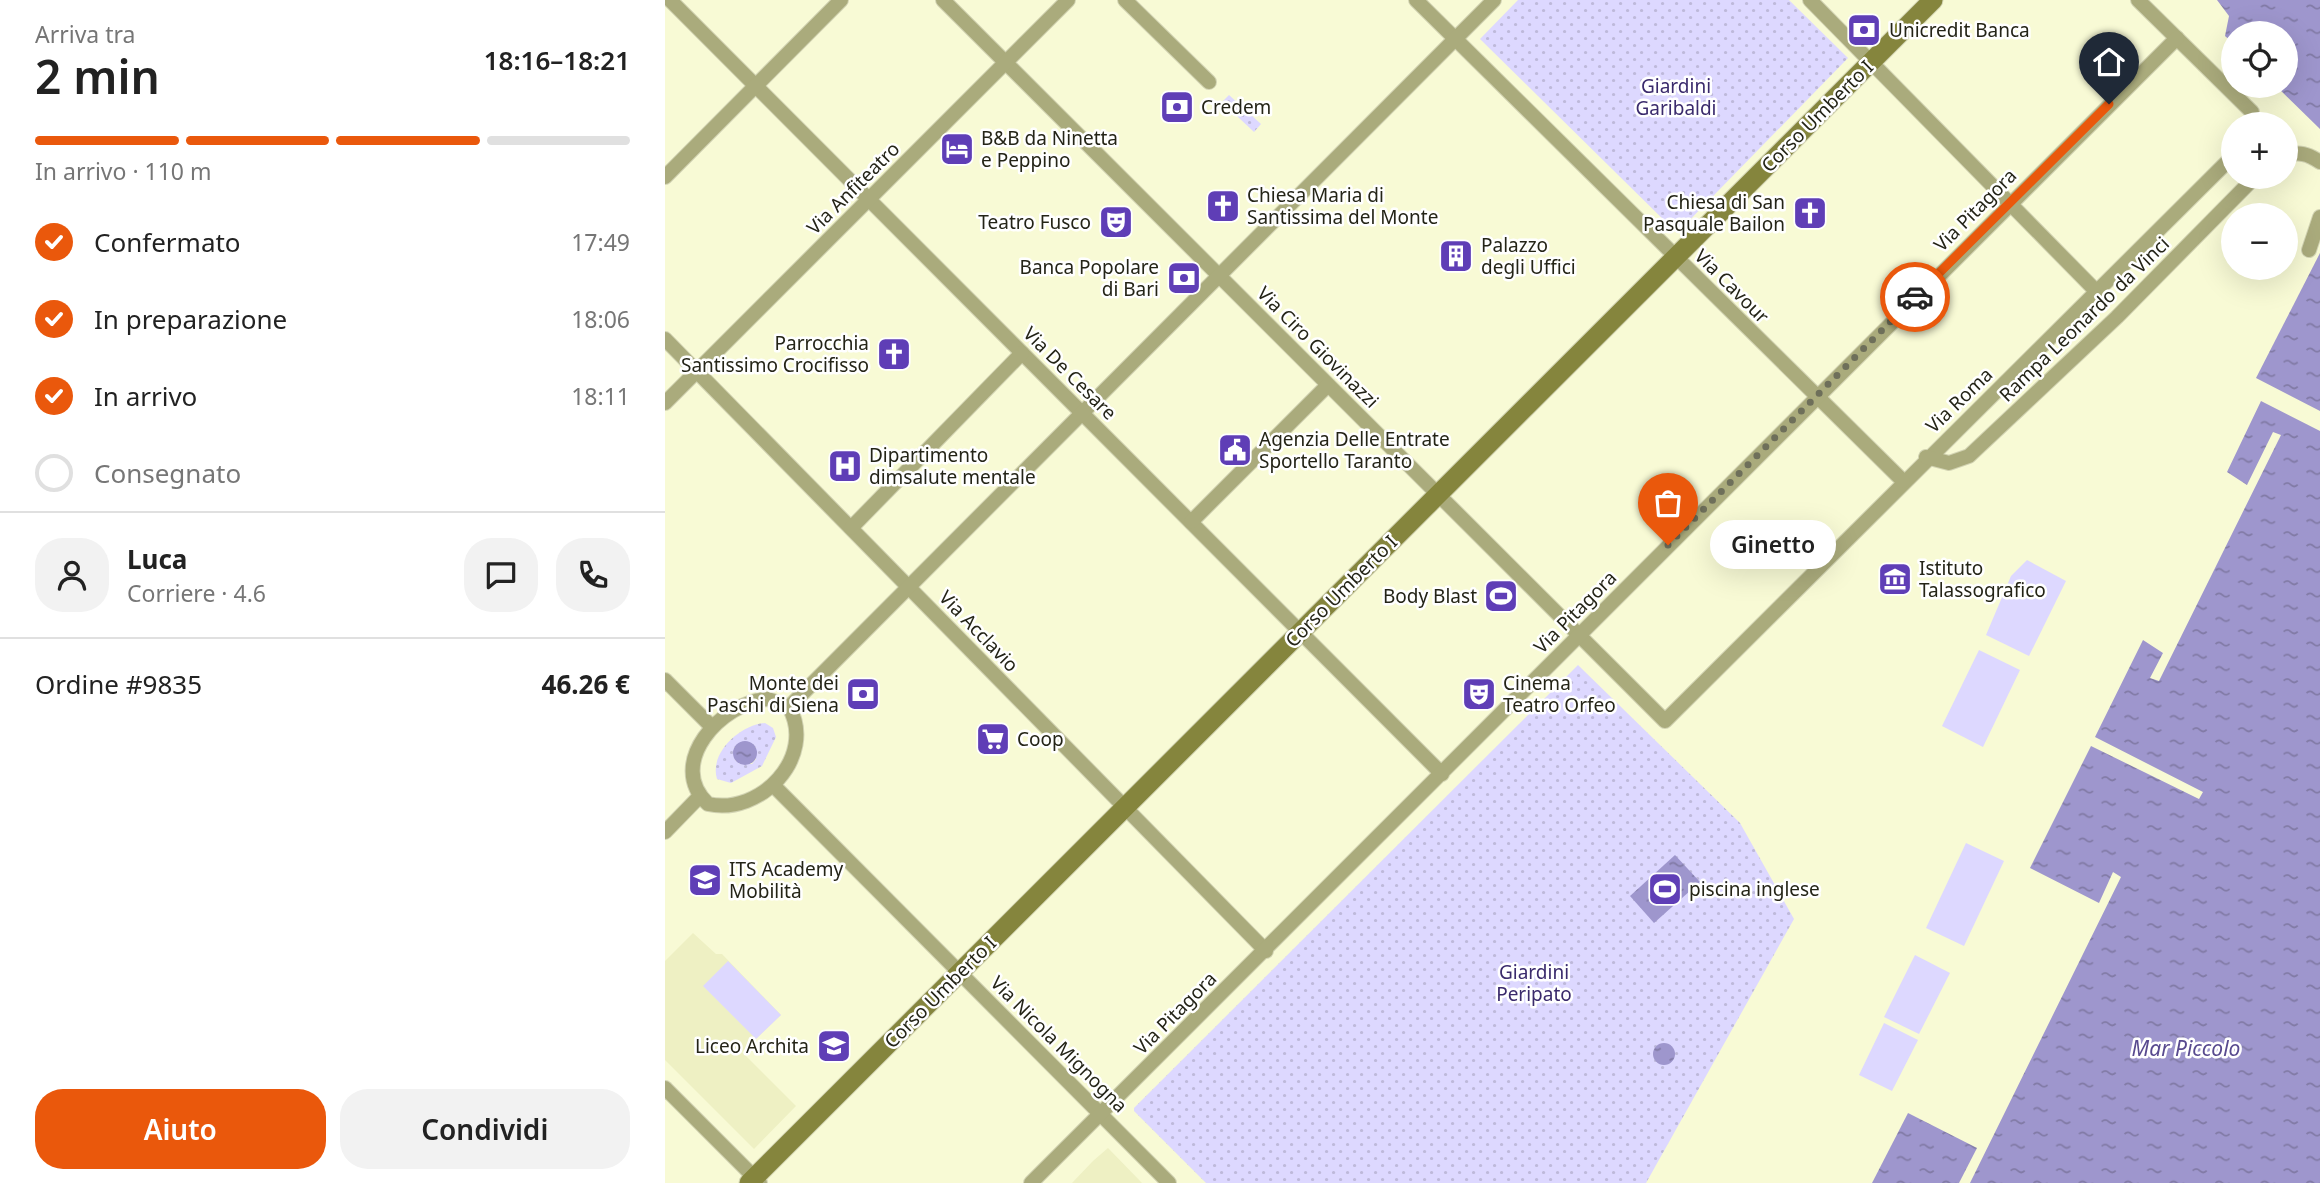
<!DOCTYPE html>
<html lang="it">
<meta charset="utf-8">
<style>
body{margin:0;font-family:"Noto Sans",sans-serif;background:#f2f2f2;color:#222;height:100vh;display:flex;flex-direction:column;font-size:26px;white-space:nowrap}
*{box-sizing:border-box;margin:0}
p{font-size:23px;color:#767676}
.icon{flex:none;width:38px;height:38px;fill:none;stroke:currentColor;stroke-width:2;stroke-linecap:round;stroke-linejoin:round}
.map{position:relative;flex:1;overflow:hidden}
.drawer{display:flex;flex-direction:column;background:#fff;width:665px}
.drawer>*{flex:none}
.buttons{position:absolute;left:1556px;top:21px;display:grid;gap:14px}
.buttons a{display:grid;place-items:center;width:77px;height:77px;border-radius:50%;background:#fff;box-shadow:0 7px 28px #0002;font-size:35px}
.pin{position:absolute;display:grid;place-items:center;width:60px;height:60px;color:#fff;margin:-72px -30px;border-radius:50% 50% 50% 0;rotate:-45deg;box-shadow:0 0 7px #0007}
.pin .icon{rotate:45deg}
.courier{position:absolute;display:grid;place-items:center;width:70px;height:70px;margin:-35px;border:5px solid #ea580c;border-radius:50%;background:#fff;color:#222;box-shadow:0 2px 9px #0007}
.bubble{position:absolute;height:49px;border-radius:24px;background:#fff;box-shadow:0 7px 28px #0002;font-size:23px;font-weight:600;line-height:49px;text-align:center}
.headline em{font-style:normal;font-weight:600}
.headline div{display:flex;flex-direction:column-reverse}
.headline{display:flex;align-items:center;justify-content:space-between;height:119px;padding:0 35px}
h1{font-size:46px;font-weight:600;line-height:52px}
.bar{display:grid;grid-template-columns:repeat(4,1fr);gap:10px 7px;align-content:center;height:84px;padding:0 35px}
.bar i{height:9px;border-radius:5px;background:#e0e0e0}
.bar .on{background:#ea580c}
.bar p{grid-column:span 4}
.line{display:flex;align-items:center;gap:18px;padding:0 35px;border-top:2px solid #e0e0e0}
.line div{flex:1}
.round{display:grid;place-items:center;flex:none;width:74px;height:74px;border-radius:28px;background:#f2f2f2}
ol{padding:0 35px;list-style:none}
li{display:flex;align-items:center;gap:21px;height:77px}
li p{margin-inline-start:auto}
li .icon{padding:7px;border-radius:50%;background:#ea580c;color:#fff;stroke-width:4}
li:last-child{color:#767676}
li i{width:38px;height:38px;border:4px solid #e0e0e0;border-radius:50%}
.action{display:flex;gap:14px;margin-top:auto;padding:14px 35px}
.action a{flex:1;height:80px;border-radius:28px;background:#ea580c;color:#fff;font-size:28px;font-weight:600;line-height:80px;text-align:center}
.action a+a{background:#f2f2f2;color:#222}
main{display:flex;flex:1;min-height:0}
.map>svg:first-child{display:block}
.built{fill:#eef0c3}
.grass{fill:url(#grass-dots);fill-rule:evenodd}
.garden{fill:#ddd8ff}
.water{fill:url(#water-ripples)}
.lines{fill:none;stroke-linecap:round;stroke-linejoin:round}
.street-casing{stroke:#d2d3b3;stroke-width:16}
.secondary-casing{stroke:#d2d3b3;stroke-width:21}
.street{stroke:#aaab7c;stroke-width:14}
.secondary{stroke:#85853d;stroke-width:19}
.done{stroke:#6e6f5a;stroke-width:7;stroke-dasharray:0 12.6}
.route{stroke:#ea580c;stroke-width:9}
.labels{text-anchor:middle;stroke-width:5;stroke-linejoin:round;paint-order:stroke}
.poi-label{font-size:19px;fill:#242417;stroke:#fff;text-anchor:start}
.park-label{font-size:19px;fill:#3a2a6c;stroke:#fff}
.street-label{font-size:19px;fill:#242417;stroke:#fff}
.water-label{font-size:21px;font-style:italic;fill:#584a8f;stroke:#fff}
</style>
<main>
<section class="drawer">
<div class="headline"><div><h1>2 min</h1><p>Arriva tra</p></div><em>18:16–18:21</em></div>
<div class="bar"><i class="on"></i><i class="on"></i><i class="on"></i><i></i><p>In arrivo · 110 m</p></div>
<ol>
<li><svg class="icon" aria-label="check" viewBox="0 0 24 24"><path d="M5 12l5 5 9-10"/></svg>Confermato<p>17:49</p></li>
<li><svg class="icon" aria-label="check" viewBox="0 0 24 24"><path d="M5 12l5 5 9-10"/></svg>In preparazione<p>18:06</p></li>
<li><svg class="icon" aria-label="check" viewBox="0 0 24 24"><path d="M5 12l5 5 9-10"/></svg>In arrivo<p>18:11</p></li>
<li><i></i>Consegnato</li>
</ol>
<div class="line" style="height:126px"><a class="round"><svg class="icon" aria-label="person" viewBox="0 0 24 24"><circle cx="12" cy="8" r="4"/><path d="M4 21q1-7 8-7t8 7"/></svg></a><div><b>Luca</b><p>Corriere · 4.6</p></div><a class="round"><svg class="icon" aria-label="chat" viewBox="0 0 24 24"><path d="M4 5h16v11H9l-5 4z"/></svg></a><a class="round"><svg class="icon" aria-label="phone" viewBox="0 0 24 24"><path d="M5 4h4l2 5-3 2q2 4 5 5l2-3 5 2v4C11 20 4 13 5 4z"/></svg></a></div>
<div class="line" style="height:91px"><div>Ordine #9835</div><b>46.26 €</b></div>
<div class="action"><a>Aiuto</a><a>Condividi</a></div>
</section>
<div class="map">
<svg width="1655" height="1183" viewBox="0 0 1655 1183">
<defs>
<pattern id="grass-dots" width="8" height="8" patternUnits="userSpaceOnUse" patternTransform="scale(1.75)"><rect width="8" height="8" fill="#ddd8ff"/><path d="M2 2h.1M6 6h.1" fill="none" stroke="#beb9da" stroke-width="1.8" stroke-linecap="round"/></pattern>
<pattern id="water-ripples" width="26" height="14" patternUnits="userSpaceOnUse" patternTransform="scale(1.75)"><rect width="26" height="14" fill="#9e96cd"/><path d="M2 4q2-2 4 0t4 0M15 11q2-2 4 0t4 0" fill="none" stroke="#817aa5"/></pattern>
</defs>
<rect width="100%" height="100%" fill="#f8fad5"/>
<!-- built -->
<g class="built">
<polygon points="28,933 51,954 57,954 116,1015 77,1052 131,1106 89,1149 0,1060 0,961"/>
<polygon points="443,1148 477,1183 407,1183 428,1161"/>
</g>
<!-- grass -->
<g class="grass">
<polygon points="853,0 1124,0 1183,58 1012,233 815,39"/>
<polygon points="564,95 596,124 589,132 557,102"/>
<polygon points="913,665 1075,823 1129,919 981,1183 541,1183 469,1111 469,1108"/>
<path d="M100,723L108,728L111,737L97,766L66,783L52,779C44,753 75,725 100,723ZM69,747H91V759L87,764H75L70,760Z"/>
</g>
<!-- garden -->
<g class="garden">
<polygon points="1362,560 1401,581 1364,656 1321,635 1346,576"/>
<polygon points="1314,650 1355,670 1318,747 1277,726"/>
<polygon points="1301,843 1339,861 1299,946 1261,928"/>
<polygon points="1250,955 1285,973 1254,1034 1219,1017"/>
<polygon points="63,961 116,1015 91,1039 38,986"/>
<polygon points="1219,1023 1253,1040 1227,1091 1194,1075"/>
</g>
<!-- water -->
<g class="water">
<polygon points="1552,0 1655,0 1655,129 1611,86 1620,86 1620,33 1568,33 1568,43 1560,36 1564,16"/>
<polygon points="1655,253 1655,411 1591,378"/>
<polygon points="1596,401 1655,431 1655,1183 1305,1183 1456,877 1448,872 1434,903 1365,868 1426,746 1534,799 1538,792 1430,737 1478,640 1498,653 1485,678 1494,681 1616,435 1608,432 1582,485 1562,472"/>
<circle cx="80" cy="753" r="12"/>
<polygon points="1010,855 1035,882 989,923 965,896"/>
<circle cx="999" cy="1054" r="11"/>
<polygon points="1243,1113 1312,1148 1294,1183 1207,1183"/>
</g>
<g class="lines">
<!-- street casing -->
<g class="street-casing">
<g id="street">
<polyline points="5,0 777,774"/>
<polyline points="278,0 1000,721 1568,156"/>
<polyline points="460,0 544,82"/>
<polyline points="751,0 1238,481"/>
<polyline points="1145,0 1432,292"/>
<polyline points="1473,0 1587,112 1587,124"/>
<path d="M1620,156C1634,151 1643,154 1655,162"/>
<polyline points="0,177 176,0"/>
<polyline points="1644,250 1655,217"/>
<polyline points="0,339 601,951"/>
<polyline points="0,403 403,0"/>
<polyline points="1261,457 1284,463 1304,456 1452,317 1590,177"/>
<polyline points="526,522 663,385"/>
<polyline points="186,528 357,353"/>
<polyline points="0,680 47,727"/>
<path d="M103,699L124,707C152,757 95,816 43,804C0,764 56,702 103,699Z"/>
<polyline points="124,707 829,0"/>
<polyline points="108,785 504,1183"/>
<polyline points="0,832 34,797"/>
<polyline points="0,1088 95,1183"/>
<polyline points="366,1183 1512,38"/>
</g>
</g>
<!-- secondary casing -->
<g class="secondary-casing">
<polyline id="secondary" points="84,1183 1268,0"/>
</g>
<!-- street -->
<use href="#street" class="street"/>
<!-- secondary -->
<use href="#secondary" class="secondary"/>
</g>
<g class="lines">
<!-- done -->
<polyline class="done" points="1003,545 1250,297"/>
<!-- route -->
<polyline class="route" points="1250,297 1444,104"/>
</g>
<!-- icons -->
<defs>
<g id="bank-square" transform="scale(1.75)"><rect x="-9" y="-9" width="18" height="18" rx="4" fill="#5f3eb6" stroke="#fff"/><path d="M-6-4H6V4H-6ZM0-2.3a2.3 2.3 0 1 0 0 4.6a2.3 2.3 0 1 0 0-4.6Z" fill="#fff"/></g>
<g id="hotel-square" transform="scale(1.75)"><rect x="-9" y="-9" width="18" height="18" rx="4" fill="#5f3eb6" stroke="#fff"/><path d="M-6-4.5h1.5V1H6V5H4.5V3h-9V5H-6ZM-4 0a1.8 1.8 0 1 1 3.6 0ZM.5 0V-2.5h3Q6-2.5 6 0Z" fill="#fff"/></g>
<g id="church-square" transform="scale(1.75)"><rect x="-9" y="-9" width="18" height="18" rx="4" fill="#5f3eb6" stroke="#fff"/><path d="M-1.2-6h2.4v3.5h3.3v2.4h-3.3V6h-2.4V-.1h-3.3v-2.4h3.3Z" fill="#fff"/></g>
<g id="theatre-square" transform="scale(1.75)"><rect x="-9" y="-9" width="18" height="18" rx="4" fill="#5f3eb6" stroke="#fff"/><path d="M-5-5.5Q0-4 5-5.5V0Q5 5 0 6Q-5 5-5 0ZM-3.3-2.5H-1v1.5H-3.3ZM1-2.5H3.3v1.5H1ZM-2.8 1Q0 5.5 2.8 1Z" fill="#fff"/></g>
<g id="building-square" transform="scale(1.75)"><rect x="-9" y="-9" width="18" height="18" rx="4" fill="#5f3eb6" stroke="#fff"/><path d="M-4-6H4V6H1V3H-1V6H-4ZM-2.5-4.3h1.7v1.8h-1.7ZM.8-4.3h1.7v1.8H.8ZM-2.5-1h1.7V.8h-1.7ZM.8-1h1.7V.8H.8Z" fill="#fff"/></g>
<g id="civic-square" transform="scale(1.75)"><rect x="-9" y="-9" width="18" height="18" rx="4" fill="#5f3eb6" stroke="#fff"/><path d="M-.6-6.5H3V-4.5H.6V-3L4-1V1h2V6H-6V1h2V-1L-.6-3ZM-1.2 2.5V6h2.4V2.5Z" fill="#fff"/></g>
<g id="hospital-square" transform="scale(1.75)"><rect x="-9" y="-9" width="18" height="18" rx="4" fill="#5f3eb6" stroke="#fff"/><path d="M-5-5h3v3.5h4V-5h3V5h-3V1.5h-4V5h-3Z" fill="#fff"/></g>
<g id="museum-square" transform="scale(1.75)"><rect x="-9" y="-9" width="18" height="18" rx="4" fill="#5f3eb6" stroke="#fff"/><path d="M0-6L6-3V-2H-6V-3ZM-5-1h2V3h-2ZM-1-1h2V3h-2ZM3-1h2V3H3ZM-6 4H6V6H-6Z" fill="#fff"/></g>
<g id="stadium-square" transform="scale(1.75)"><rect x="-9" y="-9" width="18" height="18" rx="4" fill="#5f3eb6" stroke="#fff"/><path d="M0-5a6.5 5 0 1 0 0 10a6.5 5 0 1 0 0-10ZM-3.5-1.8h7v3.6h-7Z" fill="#fff"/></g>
<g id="supermarket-square" transform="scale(1.75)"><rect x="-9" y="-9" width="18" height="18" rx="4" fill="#5f3eb6" stroke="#fff"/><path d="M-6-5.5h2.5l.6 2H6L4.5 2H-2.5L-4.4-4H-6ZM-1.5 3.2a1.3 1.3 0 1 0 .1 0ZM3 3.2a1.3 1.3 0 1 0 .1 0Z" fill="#fff"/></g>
<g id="university-square" transform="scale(1.75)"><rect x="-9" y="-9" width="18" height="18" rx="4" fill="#5f3eb6" stroke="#fff"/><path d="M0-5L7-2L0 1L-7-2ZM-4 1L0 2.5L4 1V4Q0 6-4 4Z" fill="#fff"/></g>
<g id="school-square" transform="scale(1.75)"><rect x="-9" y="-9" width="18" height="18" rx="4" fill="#5f3eb6" stroke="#fff"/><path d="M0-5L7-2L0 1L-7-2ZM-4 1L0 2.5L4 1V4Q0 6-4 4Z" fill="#fff"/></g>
</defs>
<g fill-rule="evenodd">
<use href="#bank-square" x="1199" y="30"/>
<use href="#bank-square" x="512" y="107"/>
<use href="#hotel-square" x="292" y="149"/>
<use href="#church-square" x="558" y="206"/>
<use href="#church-square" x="1145" y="213"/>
<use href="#theatre-square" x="451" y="222"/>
<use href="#building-square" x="791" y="256"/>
<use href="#bank-square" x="519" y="278"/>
<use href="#church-square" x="229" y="354"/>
<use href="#civic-square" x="570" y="450"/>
<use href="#hospital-square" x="180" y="466"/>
<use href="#museum-square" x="1230" y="579"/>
<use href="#stadium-square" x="836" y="596"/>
<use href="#bank-square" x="198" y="694"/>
<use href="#theatre-square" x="814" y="694"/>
<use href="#supermarket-square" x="328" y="739"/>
<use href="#university-square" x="40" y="880"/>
<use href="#stadium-square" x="1000" y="889"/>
<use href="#school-square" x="169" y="1046"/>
</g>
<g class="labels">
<!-- poi labels -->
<g class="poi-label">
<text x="1224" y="37">Unicredit Banca</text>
<text x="536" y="114">Credem</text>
<text x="316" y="145">B&amp;B da Ninetta<tspan x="316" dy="22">e Peppino</tspan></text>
<text x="582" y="202">Chiesa Maria di<tspan x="582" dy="22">Santissima del Monte</tspan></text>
<text x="1120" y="209" text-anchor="end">Chiesa di San<tspan x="1120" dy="22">Pasquale Bailon</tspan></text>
<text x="426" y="229" text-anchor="end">Teatro Fusco</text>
<text x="816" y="252">Palazzo<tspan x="816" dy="22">degli Uffici</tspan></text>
<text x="494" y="274" text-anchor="end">Banca Popolare<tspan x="494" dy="22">di Bari</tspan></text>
<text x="204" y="350" text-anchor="end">Parrocchia<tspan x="204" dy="22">Santissimo Crocifisso</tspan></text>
<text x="594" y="446">Agenzia Delle Entrate<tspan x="594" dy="22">Sportello Taranto</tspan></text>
<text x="204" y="462">Dipartimento<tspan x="204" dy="22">dimsalute mentale</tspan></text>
<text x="1254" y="575">Istituto<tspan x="1254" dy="22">Talassografico</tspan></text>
<text x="812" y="603" text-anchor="end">Body Blast</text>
<text x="174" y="690" text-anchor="end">Monte dei<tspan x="174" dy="22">Paschi di Siena</tspan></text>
<text x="838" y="690">Cinema<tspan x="838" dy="22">Teatro Orfeo</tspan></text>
<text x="352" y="746">Coop</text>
<text x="64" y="876">ITS Academy<tspan x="64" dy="22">Mobilità</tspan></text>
<text x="1024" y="896">piscina inglese</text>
<text x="144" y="1053" text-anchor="end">Liceo Archita</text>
</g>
<!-- park labels -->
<g class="park-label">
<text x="1011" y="93">Giardini<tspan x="1011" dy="22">Garibaldi</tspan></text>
<text x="869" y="979">Giardini<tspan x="869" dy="22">Peripato</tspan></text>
</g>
<!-- street labels -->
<g class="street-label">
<text transform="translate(1152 116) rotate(-45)" y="7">Corso Umberto I</text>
<text transform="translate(188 188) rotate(-45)" y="7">Via Anfiteatro</text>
<text transform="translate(1310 210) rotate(-45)" y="7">Via Pitagora</text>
<text transform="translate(1067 286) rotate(45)" y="7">Via Cavour</text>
<text transform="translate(1419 319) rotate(-44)" y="7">Rampa Leonardo da Vinci</text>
<text transform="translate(653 347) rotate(45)" y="7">Via Ciro Giovinazzi</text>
<text transform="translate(405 373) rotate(45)" y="7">Via De Cesare</text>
<text transform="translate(1294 400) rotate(-44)" y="7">Via Roma</text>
<text transform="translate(676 591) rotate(-45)" y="7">Corso Umberto I</text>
<text transform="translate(910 612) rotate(-45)" y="7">Via Pitagora</text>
<text transform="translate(314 631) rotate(46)" y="7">Via Acclavio</text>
<text transform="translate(275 992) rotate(-45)" y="7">Corso Umberto I</text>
<text transform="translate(510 1013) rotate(-45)" y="7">Via Pitagora</text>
<text transform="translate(394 1044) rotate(45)" y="7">Via Nicola Mignogna</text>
</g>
<!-- water labels -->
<g class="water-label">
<text x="1521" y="1056">Mar Piccolo</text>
</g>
</g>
</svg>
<div class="buttons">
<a><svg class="icon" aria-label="locate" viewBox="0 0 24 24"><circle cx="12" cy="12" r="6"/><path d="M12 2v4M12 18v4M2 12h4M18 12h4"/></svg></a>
<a>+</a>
<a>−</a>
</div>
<div class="pin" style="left:1003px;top:545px;background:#ea580c"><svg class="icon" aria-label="bag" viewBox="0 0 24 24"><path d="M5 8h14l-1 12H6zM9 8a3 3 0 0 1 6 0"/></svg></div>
<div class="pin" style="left:1444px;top:104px;background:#1f2937"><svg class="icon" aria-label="home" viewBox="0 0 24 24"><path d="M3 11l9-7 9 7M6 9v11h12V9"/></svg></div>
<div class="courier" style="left:1250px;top:297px"><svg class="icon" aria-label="car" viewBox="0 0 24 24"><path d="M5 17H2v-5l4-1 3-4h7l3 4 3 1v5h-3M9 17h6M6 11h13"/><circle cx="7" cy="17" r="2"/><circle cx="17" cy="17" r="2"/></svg></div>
<div class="bubble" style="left:1045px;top:520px;width:126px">Ginetto</div>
</div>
</main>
